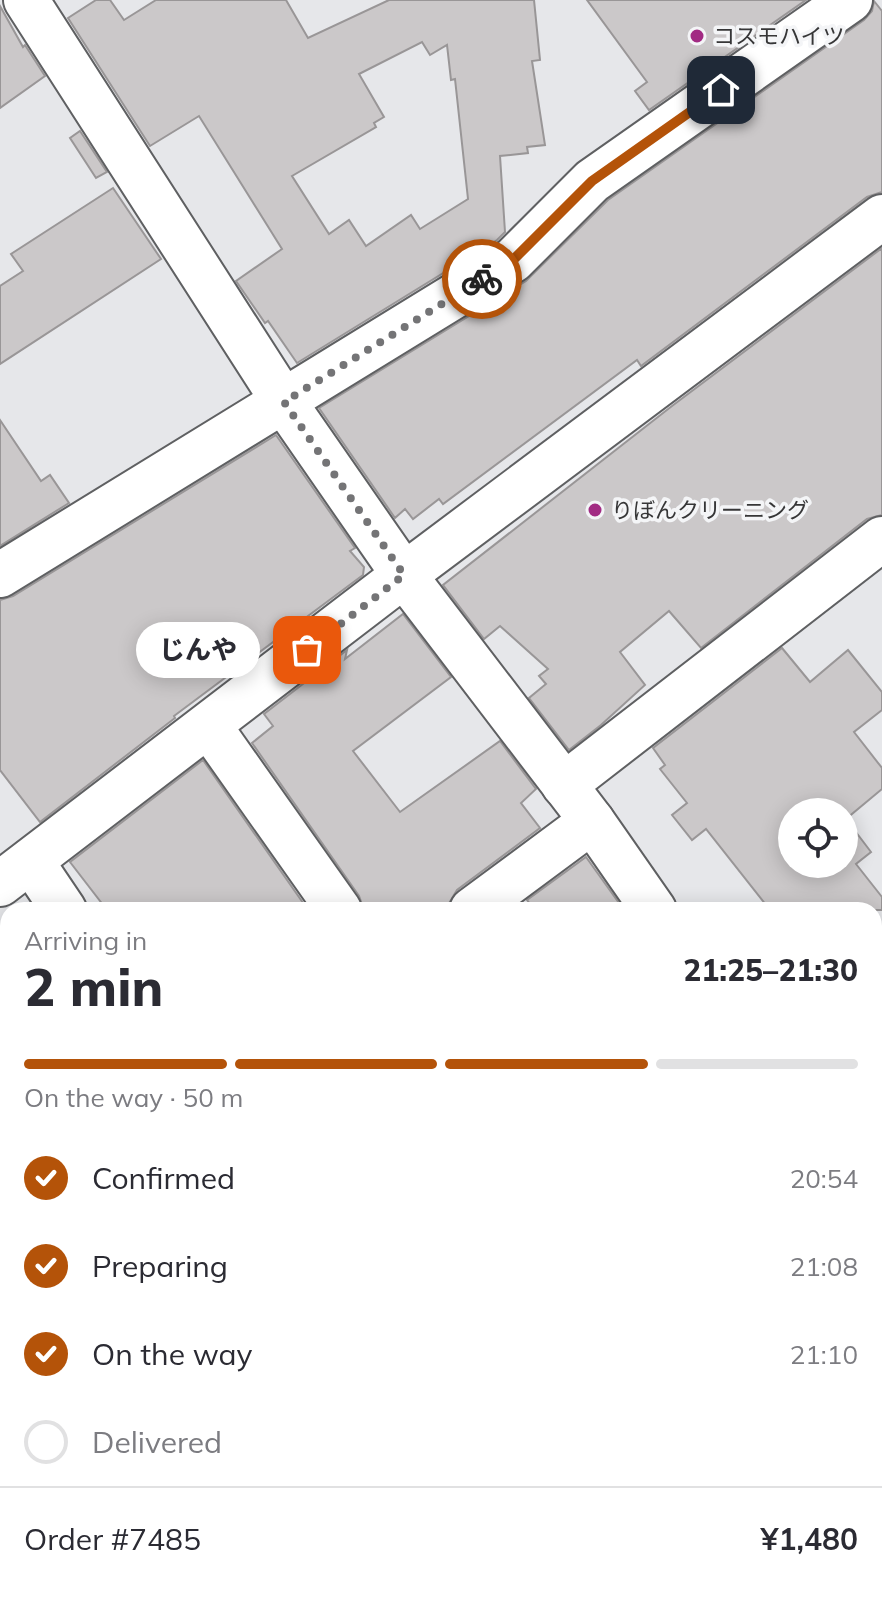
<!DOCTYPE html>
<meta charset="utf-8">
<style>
body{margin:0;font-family:Mulish,"Noto Sans JP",sans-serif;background:#f2f2f3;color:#2b2b33;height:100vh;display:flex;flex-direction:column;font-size:30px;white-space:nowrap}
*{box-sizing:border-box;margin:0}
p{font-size:26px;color:#7c7c81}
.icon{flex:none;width:44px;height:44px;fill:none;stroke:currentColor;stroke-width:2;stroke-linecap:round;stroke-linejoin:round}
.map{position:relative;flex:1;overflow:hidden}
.details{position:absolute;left:0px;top:902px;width:882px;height:706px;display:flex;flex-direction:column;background:#fff;border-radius:24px 24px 0 0;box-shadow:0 4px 20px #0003}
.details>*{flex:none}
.fabs{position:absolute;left:778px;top:798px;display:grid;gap:16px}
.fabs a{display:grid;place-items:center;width:80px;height:80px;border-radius:50%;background:#fff;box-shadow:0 4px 20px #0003;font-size:40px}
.pin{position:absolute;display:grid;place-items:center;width:68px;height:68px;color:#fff;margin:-34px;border-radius:16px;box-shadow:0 4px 12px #0006}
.courier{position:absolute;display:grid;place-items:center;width:80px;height:80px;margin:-40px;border:6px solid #b45309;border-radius:50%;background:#fff;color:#222;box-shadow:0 2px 10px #0007}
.bubble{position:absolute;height:56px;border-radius:28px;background:#fff;box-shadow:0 4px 20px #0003;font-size:26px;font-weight:800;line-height:56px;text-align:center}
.overview em{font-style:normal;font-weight:800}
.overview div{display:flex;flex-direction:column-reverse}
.overview{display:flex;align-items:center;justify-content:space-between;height:136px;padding:0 24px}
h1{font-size:52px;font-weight:800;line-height:60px}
.bar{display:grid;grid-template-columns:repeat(4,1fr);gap:12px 8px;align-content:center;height:96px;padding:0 24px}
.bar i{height:10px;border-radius:6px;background:#e1e1e2}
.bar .active{background:#b45309}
.bar p{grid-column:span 4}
.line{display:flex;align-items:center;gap:20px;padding:0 24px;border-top:2px solid #e1e1e2}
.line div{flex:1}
ol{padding:0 24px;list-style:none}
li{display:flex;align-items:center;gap:24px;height:88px}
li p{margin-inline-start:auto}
li .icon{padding:8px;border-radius:50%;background:#b45309;color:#fff;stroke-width:4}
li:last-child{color:#7c7c81}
li i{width:44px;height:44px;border:4px solid #e1e1e2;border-radius:50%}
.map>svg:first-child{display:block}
.building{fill:#cbc8c9;stroke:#999697;stroke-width:2;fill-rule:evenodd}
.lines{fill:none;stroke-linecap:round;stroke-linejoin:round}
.minor-casing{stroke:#5f6062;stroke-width:48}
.minor{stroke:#fff;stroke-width:44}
.rail-casing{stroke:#767778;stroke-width:9}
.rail{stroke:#f4f5f7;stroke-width:6;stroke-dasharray:18;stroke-linecap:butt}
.done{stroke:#747476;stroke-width:8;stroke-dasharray:0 14.4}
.route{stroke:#b45309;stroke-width:10}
.poi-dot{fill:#a22b83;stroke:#f4f5f7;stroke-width:3}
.labels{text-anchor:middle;stroke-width:7;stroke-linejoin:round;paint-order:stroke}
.poi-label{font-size:22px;fill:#363637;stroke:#f4f5f7;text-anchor:start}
</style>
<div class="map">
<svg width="882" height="1607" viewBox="0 0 882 1607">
<rect width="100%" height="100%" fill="#e6e7ea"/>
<!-- building -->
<g class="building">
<path d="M96,0H110L124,20L156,0H286L308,38L389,0H534L540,60L532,61L545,145L527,147L528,153L500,156L505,232L497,240L297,363L268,321L265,323L236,281L282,249L199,116L150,146L68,18ZM422,42L430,55L447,45L451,80L455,79L468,199L420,229L411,215L366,246L349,220L329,234L292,176L376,127L374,123L384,117L359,74Z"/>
<polygon points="587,0 806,0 649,110 635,91 647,82"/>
<polygon points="874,1 882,11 882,192 867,197 641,366 637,360 443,504 439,499 413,519 405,509 395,518 319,408 526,281 608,200 864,20 872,11"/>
<polygon points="0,6 23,47 25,45 45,76 0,108"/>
<polygon points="80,131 107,172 96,178 70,138"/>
<polygon points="113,188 161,259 0,364 0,286 23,271 11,254"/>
<polygon points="882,248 882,515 867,519 701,648 669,611 620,652 645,685 601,725 569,750 529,698 546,684 539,676 548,669 500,626 484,639 443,585 672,406"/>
<polygon points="0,420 41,481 50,475 69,503 0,546"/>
<polygon points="276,435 355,548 350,551 364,567 363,575 174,716 175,718 40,822 0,770 0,600 13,596"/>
<polygon points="403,614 451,677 353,751 400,812 500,741 536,789 521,803 540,828 457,890 445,910 364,910 359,896 252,743 273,726 264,714 347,650 345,659"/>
<path d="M782,648L810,682L848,650L882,692V710L854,732L882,768V789L846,819L871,852L856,864L882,897V910H770L706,829L692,840L672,815L687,803L660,769L665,765L653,748ZM792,812H844V864H792Z"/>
<polygon points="203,760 308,910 107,910 70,862"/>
<polygon points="586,857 624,910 535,910 527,900"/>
</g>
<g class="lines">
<!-- minor casing -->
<g class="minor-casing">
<g id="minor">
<polyline points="26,0 284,402 404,575 882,217"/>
<polyline points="0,575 513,260 592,181 850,0"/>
<polyline points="209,726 339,910"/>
<polyline points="564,785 882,539"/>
<polyline points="31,861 64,910"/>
<polyline points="0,884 404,575 592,821 654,910"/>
<polyline points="472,910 592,821"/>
<polyline points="0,1181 8,1192"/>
<polyline points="874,1362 882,1345"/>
<polyline points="0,1393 8,1387"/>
<polyline points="831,1600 836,1607"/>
<polyline points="556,1607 559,1600"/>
<polyline points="761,1607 764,1600"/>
</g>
</g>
<!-- minor -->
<use href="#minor" class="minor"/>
<!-- rail casing -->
<g class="rail-casing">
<g id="rail">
<polyline points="874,1073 882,1052"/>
<polyline points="874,1137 882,1116"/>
<polyline points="647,1607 651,1600"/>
<polyline points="676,1607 679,1600"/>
</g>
</g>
<!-- rail -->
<use href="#rail" class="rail"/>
</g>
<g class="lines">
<!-- done -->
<polyline class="done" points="307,650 404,575 284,402 482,279"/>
<!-- route -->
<polyline class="route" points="482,279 513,260 592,181 721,90"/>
</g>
<!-- markers -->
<g class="poi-dot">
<circle cx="697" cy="36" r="8"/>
<circle cx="595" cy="510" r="8"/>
</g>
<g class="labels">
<!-- poi labels -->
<g class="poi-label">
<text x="713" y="44">コスモハイツ</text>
<text x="611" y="518">りぼんクリーニング</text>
</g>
</g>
</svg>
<div class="fabs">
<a><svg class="icon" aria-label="locate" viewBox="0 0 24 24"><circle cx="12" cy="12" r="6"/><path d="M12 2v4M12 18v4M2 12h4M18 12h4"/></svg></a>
</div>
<div class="pin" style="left:307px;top:650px;background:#ea580c"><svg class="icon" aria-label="bag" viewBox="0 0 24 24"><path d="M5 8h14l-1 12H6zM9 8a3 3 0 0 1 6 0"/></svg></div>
<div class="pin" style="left:721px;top:90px;background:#1f2937"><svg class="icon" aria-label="home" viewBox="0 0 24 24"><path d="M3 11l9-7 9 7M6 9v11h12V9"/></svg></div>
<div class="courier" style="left:482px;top:279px"><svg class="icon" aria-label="bike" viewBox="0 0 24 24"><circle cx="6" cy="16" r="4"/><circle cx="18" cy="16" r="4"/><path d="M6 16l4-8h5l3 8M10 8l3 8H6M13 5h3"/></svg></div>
<div class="bubble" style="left:136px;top:622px;width:124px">じんや</div>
<section class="details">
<div class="overview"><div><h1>2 min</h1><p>Arriving in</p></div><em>21:25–21:30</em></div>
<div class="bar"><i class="active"></i><i class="active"></i><i class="active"></i><i></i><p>On the way · 50 m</p></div>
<ol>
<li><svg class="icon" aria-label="check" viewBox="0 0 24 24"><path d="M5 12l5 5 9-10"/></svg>Confirmed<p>20:54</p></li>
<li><svg class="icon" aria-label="check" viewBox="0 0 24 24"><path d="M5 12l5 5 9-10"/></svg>Preparing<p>21:08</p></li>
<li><svg class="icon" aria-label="check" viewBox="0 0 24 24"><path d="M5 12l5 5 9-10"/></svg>On the way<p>21:10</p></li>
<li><i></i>Delivered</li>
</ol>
<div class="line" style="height:104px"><div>Order #7485</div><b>¥1,480</b></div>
</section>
</div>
